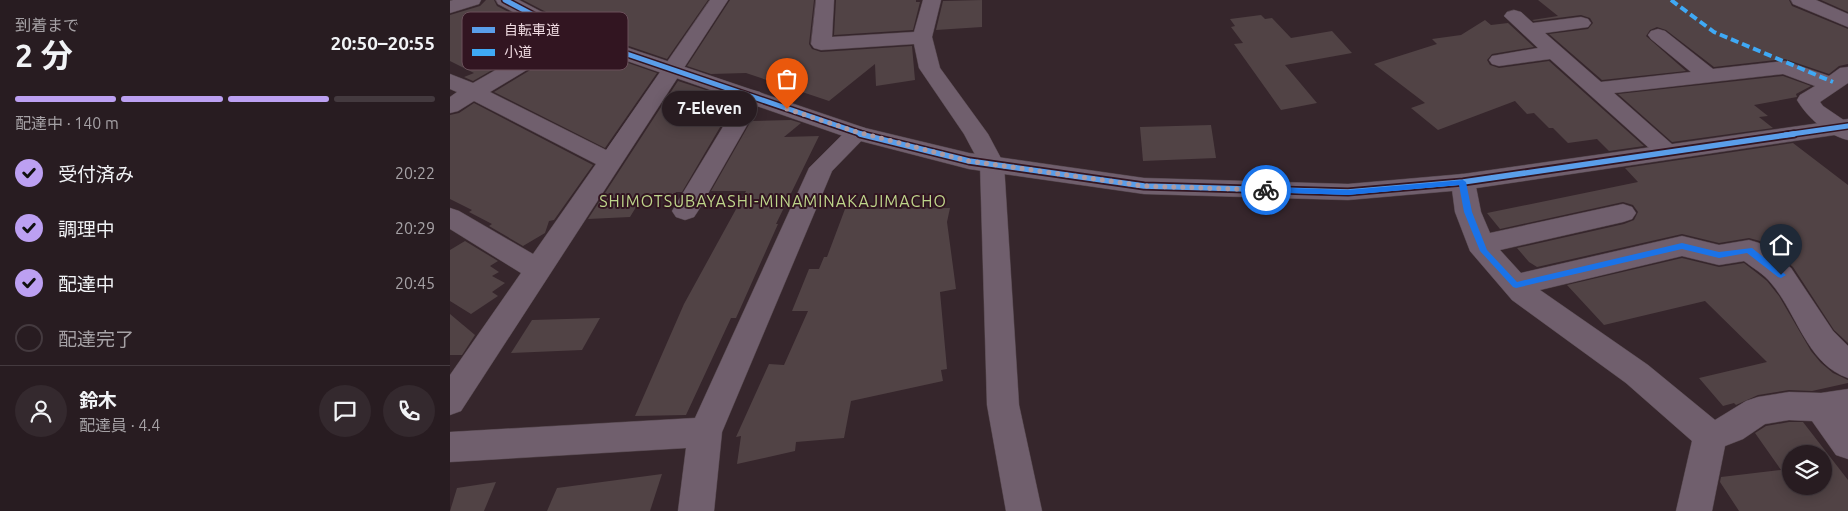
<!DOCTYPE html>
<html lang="ja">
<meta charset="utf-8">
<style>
body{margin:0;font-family:Ubuntu,"Noto Sans JP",sans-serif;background:#34292e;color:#f1f3f6;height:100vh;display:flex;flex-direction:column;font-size:19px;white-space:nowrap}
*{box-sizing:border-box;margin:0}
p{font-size:16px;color:#a5a1a5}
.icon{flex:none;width:28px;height:28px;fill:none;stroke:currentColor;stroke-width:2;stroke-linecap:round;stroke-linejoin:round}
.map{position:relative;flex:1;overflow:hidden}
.side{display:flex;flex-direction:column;background:#281c21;width:450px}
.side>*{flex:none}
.tools{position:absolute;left:1332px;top:445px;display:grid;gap:10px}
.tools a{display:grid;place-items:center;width:50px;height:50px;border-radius:50%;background:#281c21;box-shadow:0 2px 12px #0003,0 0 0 1px #443a3f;font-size:25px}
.pin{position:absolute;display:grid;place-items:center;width:42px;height:42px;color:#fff;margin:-51px -21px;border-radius:50% 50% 50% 0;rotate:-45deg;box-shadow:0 0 5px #0007}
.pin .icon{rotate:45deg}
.courier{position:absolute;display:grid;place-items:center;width:50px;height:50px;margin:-25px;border:4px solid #1a73e8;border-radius:50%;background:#fff;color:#222;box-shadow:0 1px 6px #0007}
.bubble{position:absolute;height:35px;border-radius:18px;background:#281c21;box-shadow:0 2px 12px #0003,0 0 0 1px #443a3f;font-size:16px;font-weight:700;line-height:35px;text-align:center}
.summary em{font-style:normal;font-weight:700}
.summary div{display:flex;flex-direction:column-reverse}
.summary{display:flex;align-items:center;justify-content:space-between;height:85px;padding:0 15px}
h1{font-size:32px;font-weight:700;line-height:38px}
.bar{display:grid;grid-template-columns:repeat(4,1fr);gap:8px 5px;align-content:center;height:60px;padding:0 15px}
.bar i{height:6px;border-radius:4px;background:#443a3f}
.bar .current{background:#bca0f2}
.bar p{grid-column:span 4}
.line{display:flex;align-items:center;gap:12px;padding:0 15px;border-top:1px solid #443a3f}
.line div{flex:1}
.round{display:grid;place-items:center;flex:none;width:52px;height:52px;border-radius:26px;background:#34292e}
ol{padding:0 15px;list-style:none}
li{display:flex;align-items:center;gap:15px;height:55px}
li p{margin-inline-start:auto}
li .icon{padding:5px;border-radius:50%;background:#bca0f2;color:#111;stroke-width:4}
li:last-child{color:#a5a1a5}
li i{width:28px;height:28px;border:2px solid #443a3f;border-radius:50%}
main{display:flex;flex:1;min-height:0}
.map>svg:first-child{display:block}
.building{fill:#514345;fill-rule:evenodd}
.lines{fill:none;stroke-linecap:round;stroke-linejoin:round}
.minor-casing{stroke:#52444a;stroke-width:1}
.tertiary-casing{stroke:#52444a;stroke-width:1}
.minor{fill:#705f6d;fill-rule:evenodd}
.tertiary{fill:#705f6d;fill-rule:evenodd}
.quiet{stroke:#3fa9f5;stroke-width:4;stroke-dasharray:8 4;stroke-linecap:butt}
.cycleway-far1-casing{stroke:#321521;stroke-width:8}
.cycleway-casing{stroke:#321521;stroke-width:9}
.cycleway-far1{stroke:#5a9eea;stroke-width:5}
.cycleway{stroke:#5a9eea;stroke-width:5.5}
.route{fill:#1a73e8}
.done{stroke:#ae9aa1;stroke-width:5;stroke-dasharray:0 9}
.labels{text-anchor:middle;stroke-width:4;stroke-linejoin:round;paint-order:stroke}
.neighbourhood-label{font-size:16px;letter-spacing:1px;fill:#bed58b;stroke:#321521}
.key{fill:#321521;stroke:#6a505a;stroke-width:1}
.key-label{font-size:14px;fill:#eed9e0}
</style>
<main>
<section class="side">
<div class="summary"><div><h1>2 分</h1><p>到着まで</p></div><em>20:50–20:55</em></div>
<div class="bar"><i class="current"></i><i class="current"></i><i class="current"></i><i></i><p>配達中 · 140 m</p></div>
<ol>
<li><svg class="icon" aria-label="check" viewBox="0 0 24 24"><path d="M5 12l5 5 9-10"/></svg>受付済み<p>20:22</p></li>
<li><svg class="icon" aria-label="check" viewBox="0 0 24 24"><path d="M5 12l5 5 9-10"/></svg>調理中<p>20:29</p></li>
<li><svg class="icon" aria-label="check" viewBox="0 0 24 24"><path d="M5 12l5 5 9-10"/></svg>配達中<p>20:45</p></li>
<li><i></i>配達完了</li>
</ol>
<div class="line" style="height:90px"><a class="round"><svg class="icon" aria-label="person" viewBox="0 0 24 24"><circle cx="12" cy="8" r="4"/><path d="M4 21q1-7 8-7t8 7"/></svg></a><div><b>鈴木</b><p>配達員 · 4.4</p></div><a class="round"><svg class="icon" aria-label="chat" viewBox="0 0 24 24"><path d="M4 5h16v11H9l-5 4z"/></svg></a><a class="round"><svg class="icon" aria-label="phone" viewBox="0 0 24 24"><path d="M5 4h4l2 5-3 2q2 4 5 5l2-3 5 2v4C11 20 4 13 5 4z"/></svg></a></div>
</section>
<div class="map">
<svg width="1398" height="511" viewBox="0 0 1398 511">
<rect width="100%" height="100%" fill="#36262c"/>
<!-- building -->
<g class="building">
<polygon points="36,0 44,0 47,6 103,35 23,81 14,77 24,73 0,61 0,15 30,6"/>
<polygon points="73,0 258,0 217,59 129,29"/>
<polygon points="280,0 364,0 359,44 362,49 371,52 462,46 465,80 426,86 425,64 379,101 296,73 261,74 237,66"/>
<polygon points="386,0 466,0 466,2 470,2 463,30 384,35"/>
<polygon points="532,0 532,27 486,30 493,1"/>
<polygon points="1088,0 1339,0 1342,6 1398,29 1398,64 1389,66 1379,74 1335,59 1264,67 1216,30 1207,27 1200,30 1196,36 1236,71 1152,80 1099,34 1138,29 1143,23 1140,18 1131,15 1084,21 1082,20 1108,16"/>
<polygon points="1371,0 1398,0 1398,12"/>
<polygon points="811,15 815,19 822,18 841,38 882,31 902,53 835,65 867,103 831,110 784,44 793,43 781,27 785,26 780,19"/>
<polygon points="1035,20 1041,25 1058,23 1084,47 1042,54 1037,60 1040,65 1049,68 1099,61 1194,146 1159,151 1147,139 1118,143 1103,128 1099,128 1084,113 1077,114 1065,101 988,130 961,108 975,103 924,64 987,44 982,39 1011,35"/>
<polygon points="123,44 207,73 155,148 44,92"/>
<polygon points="1333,76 1361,86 1346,94 1347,97 1304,105 1318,116 1309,117 1323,128 1222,142 1168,94"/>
<polygon points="228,81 262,92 276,117 232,192 226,192 225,194 194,194 180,217 138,219"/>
<polygon points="24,103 143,165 104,220 99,221 95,233 73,246 39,226 42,224 19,212 22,210 0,199 0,115 9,113"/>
<polygon points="341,120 351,123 334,137 369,136 326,224 328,224 286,318 281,318 236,415 185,416 234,304 296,191 261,191 301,121"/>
<polygon points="761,125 766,158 693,161 690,127"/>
<polygon points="1343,143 1398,185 1398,343 1384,330 1343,267 1310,241 1299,238 1269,243 1232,234 1087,267 1079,262 1067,248 1174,224 1184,220 1188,212 1183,205 1173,202 1050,229 1037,213 1188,182 1175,168"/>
<polygon points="500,208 497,222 506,289 490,292 497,369 491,370 493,381 401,401 394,438 346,442 345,451 287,464 291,436 286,437 319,364 334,365 358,311 342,311 359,269 369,269 374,257 377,257 395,209"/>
<polygon points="15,241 48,261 40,266 49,272 42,276 55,283 42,292 48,296 21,314 0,301 0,250"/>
<polygon points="1232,258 1269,267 1294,263 1307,273 1317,281 1329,296 1361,351 1371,363 1383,373 1398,380 1398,383 1362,391 1339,390 1308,395 1286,405 1284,403 1273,406 1249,378 1317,362 1255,301 1154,325 1117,285"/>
<polygon points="0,314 25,335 12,355 0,355"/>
<polygon points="150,318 132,350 61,353 82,320"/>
<path d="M1339,422H1353L1398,480V511H1289L1270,482L1271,477L1331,470L1305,433L1316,426ZM1341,454H1374V486H1341Z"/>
<polygon points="212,474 200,511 97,511 107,488"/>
<polygon points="46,482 34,511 0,511 7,488"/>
</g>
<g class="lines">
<!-- minor casing -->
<g class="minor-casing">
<g id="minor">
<polygon points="3,0 31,0 29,4 0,13 0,1"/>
<polygon points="260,0 278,0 11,411 0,415 0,375 71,273 0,229 0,208 9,211 83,254 146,164 24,101 8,111 0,113 0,97 7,92 0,89 0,74 23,83 114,31 121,29 128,31 131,35 128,39 40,92 156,150"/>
<polygon points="366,0 384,0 382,37 464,32 473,0 491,0 482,37 490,68 538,134 554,164 569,405 592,511 556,511 537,405 530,164 514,134 469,68 464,44 371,50 364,48 361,44"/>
<polygon points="1341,0 1366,0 1398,14 1398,27 1343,4"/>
<path d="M1064,10L1071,12L1083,23L1131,17L1138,19L1141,23L1138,27L1095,33L1151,82L1241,72L1201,39L1198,35L1201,31L1208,29L1215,31L1263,69L1335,61L1379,76L1390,68L1398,67V83L1370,102L1373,106L1398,123V140C1377,135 1358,118 1347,100L1350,95L1365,86L1333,74L1164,93L1224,146L1228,151L1224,156L1216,158L1208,156L1100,59L1049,66L1042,64L1039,60L1042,56L1088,48L1054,16L1057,12Z"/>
<polygon points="302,90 310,92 313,97 248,211 244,217 235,220 226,217 222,211 291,97 294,92"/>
<polygon points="407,126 415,128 419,133 382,171 272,432 264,511 228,511 236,448 0,462 0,432 245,418 359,168 399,128"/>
<path d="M1013,174L1022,176L1025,182L1031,212L1040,233L1173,204L1182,207L1186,213L1182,219L1173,222L1050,250L1071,273L1232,236L1269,245L1299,240L1309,243L1341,268L1383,331L1398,346V378C1357,364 1347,313 1321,283C1314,274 1303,268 1294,261L1269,265L1232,256L1090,290L1198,365L1265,420L1296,401L1308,397L1339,392L1371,393L1398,389V459L1386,455L1362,421L1339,420L1315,424L1293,439L1275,446L1262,511H1226L1242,441L1176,383L1062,300L1020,251L1005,212L1001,182L1004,176Z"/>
</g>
</g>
<!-- tertiary casing -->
<g class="tertiary-casing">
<polygon id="tertiary" points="46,0 69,0 128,31 415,128 519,153 694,178 898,184 1013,174 1398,119 1398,133 1013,190 898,200 694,194 519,169 399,138 114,39 48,4"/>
</g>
<!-- minor -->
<use href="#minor" class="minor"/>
<!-- tertiary -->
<use href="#tertiary" class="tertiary"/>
<!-- quiet -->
<polyline class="quiet" points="1221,0 1264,32 1383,82"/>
<!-- cycleway-far1 casing -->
<g class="cycleway-far1-casing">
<g id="cycleway-far1">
<polyline points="55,0 121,35 415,135"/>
<polyline points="1335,135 1398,126"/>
</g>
</g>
<!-- cycleway casing -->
<g class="cycleway-casing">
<polyline id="cycleway" points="410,134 519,161 694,186 898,192 1013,182 1344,134"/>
</g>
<!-- cycleway-far1 -->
<use href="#cycleway-far1" class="cycleway-far1"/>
<!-- cycleway -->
<use href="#cycleway" class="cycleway"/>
</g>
<!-- route -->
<polygon class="route" points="1013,180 1016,182 1022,212 1037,250 1067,282 1232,243 1269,252 1302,248 1336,275 1331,278 1328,277 1297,253 1269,258 1232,249 1066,288 1063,287 1030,251 1014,212 1009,185 898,195 816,192 812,190 816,187 898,190"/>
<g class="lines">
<!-- done -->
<polyline class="done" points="337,109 407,132 519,161 694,186 816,190"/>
</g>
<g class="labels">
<!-- neighbourhood labels -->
<g class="neighbourhood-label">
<text x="323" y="207">SHIMOTSUBAYASHI-MINAMINAKAJIMACHO</text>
</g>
</g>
<!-- legend -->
<rect x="12" y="12" width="166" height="58" rx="8" class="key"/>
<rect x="22" y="27" width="23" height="6" fill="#5a9eea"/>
<rect x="22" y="49" width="23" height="7" fill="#3fa9f5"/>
<g class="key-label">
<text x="54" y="35">自転車道</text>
<text x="54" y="57">小道</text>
</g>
</svg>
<div class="tools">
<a><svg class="icon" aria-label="layers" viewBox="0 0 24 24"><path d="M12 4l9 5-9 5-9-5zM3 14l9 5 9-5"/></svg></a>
</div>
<div class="pin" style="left:337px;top:109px;background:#ea580c"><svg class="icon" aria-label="bag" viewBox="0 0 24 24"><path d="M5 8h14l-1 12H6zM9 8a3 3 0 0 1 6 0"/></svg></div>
<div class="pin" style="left:1331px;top:275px;background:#1f2937"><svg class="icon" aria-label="home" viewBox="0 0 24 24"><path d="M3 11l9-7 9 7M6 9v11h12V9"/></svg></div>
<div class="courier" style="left:816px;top:190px"><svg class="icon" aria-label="bike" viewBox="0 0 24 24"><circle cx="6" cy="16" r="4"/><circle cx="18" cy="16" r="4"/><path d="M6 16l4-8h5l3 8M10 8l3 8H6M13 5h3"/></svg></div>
<div class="bubble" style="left:212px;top:91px;width:95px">7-Eleven</div>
</div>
</main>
